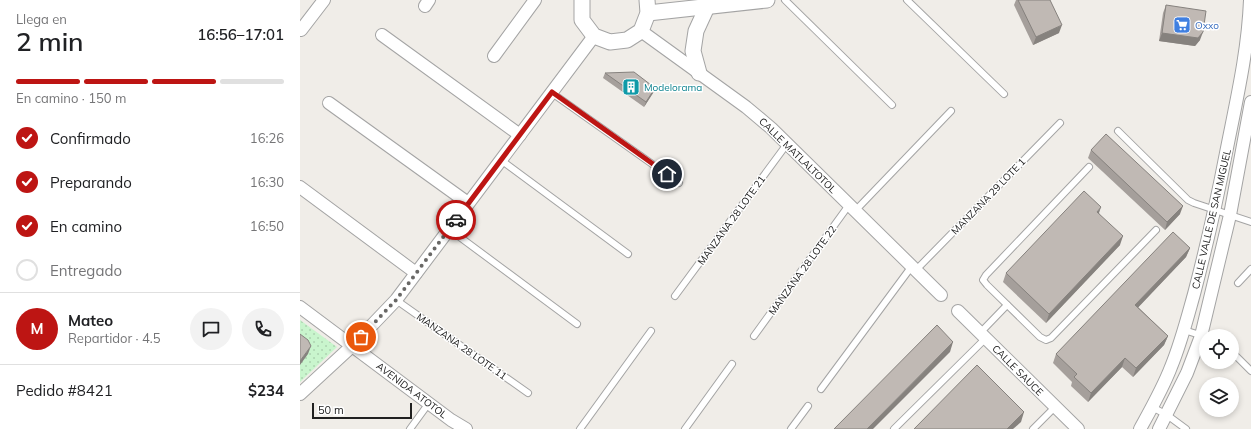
<!DOCTYPE html>
<html lang="es">
<meta charset="utf-8">
<style>
body{margin:0;font-family:Mulish,sans-serif;background:#f2f2f2;color:#202124;height:100vh;display:flex;flex-direction:column;font-size:15px;white-space:nowrap}
*{box-sizing:border-box;margin:0}
p{font-size:13px;color:#757577}
.icon{flex:none;width:22px;height:22px;fill:none;stroke:currentColor;stroke-width:2;stroke-linecap:round;stroke-linejoin:round}
.map{position:relative;flex:1;overflow:hidden}
.details{display:flex;flex-direction:column;background:#fff;width:300px}
.details>*{flex:none}
.tools{position:absolute;left:899px;top:329px;display:grid;gap:8px}
.tools a{display:grid;place-items:center;width:40px;height:40px;border-radius:50%;background:#fff;box-shadow:0 2px 6px #0003;font-size:20px}
.scale{position:absolute;left:12px;bottom:10px;width:100px;box-sizing:border-box;padding-left:4px;border:2px solid #202020;border-top:0;font-size:11px;line-height:14px;white-space:nowrap;color:#202020;-webkit-text-stroke:3px #fff;paint-order:stroke}
.pin{position:absolute;display:grid;place-items:center;width:34px;height:34px;color:#fff;margin:-17px;border:2px solid #fff;border-radius:50%;box-shadow:0 1px 4px #0007}
.courier{position:absolute;display:grid;place-items:center;width:40px;height:40px;margin:-20px;border:3px solid #bd1513;border-radius:50%;background:#fff;color:#222;box-shadow:0 1px 5px #0007}
.overview em{font-style:normal;font-weight:600}
.overview div{display:flex;flex-direction:column-reverse}
.overview{display:flex;align-items:center;justify-content:space-between;height:68px;padding:0 16px}
h1{font-size:26px;font-weight:600;line-height:30px}
.bar{display:grid;grid-template-columns:repeat(4,1fr);gap:6px 4px;align-content:center;height:48px;padding:0 16px}
.bar i{height:5px;border-radius:3px;background:#e0e0e0}
.bar .active{background:#bd1513}
.bar p{grid-column:span 4}
.line{display:flex;align-items:center;gap:10px;padding:0 16px;border-top:1px solid #e0e0e0}
.line div{flex:1}
.round{display:grid;place-items:center;flex:none;width:42px;height:42px;border-radius:21px;background:#f2f2f2}
ol{padding:0 16px;list-style:none}
li{display:flex;align-items:center;gap:12px;height:44px}
li p{margin-inline-start:auto}
li .icon{padding:4px;border-radius:50%;background:#bd1513;color:#fff;stroke-width:4}
li:last-child{color:#757577}
li i{width:22px;height:22px;border:2px solid #e0e0e0;border-radius:50%}
main{display:flex;flex:1;min-height:0}
.map>svg:first-child{display:block}
.park{fill:url(#park-dots)}
.lines{fill:none;stroke-linecap:round;stroke-linejoin:round}
.service-casing{stroke:#a4a4a4;stroke-width:8}
.minor-casing{stroke:#a4a4a4;stroke-width:14}
.tertiary-casing{stroke:#a4a4a4;stroke-width:17}
.service{stroke:#fff;stroke-width:6}
.minor{stroke:#fff;stroke-width:12}
.tertiary{stroke:#fff;stroke-width:15}
.wall{fill:#a59f9b}
.shaded-wall{fill:#86827e}
.building{fill:#c0b9b4;stroke:#86827e}
.done{stroke:#696866;stroke-width:4;stroke-dasharray:0 7.2}
.route{stroke:#bd1513;stroke-width:5}
.labels{text-anchor:middle;stroke-width:3;stroke-linejoin:round;paint-order:stroke}
.shop-label{font-size:10px;fill:#366cbe;stroke:#fff;text-anchor:start}
.culture-label{font-size:10px;fill:#0d838f;stroke:#fff;text-anchor:start}
.street-label{font-size:10px;fill:#202020;stroke:#fff}
</style>
<main>
<section class="details">
<div class="overview"><div><h1>2 min</h1><p>Llega en</p></div><em>16:56–17:01</em></div>
<div class="bar"><i class="active"></i><i class="active"></i><i class="active"></i><i></i><p>En camino · 150 m</p></div>
<ol>
<li><svg class="icon" aria-label="check" viewBox="0 0 24 24"><path d="M5 12l5 5 9-10"/></svg>Confirmado<p>16:26</p></li>
<li><svg class="icon" aria-label="check" viewBox="0 0 24 24"><path d="M5 12l5 5 9-10"/></svg>Preparando<p>16:30</p></li>
<li><svg class="icon" aria-label="check" viewBox="0 0 24 24"><path d="M5 12l5 5 9-10"/></svg>En camino<p>16:50</p></li>
<li><i></i>Entregado</li>
</ol>
<div class="line" style="height:72px"><b class="round" style="background:#bd1513;color:#fff">M</b><div><b>Mateo</b><p>Repartidor · 4.5</p></div><a class="round"><svg class="icon" aria-label="chat" viewBox="0 0 24 24"><path d="M4 5h16v11H9l-5 4z"/></svg></a><a class="round"><svg class="icon" aria-label="phone" viewBox="0 0 24 24"><path d="M5 4h4l2 5-3 2q2 4 5 5l2-3 5 2v4C11 20 4 13 5 4z"/></svg></a></div>
<div class="line" style="height:52px"><div>Pedido #8421</div><b>$234</b></div>
</section>
<div class="map">
<svg width="951" height="429" viewBox="0 0 951 429">
<defs>
<pattern id="park-dots" width="8" height="8" patternUnits="userSpaceOnUse"><rect width="8" height="8" fill="#c9f5cd"/><path d="M2 2h.1M6 6h.1" fill="none" stroke="#acd2b0" stroke-width="1.8" stroke-linecap="round"/></pattern>
</defs>
<rect width="100%" height="100%" fill="#f0ede8"/>
<!-- park -->
<polygon class="park" points="0,320 37,347 0,382"/>
<g class="lines">
<!-- service casing -->
<g class="service-casing">
<g id="service">
<polyline points="485,0 592,105"/>
<polyline points="607,0 704,94"/>
<polyline points="252,93 379,183"/>
<polyline points="818,131 888,200 894,203 951,222"/>
<polyline points="201,160 328,254"/>
<polyline points="789,167 686,275 683,280 687,285 740,337 746,340 751,338 856,230"/>
<polyline points="555,211 651,111"/>
<polyline points="149,229 277,324"/>
<polyline points="616,270 760,123"/>
<polyline points="938,283 951,269"/>
<polyline points="375,296 487,144"/>
<polyline points="96,300 228,393"/>
<polyline points="884,330 903,336"/>
<polyline points="680,333 707,305"/>
<polyline points="454,336 549,205"/>
<polyline points="932,352 951,371"/>
<polyline points="521,389 612,266"/>
<polyline points="852,407 867,415 886,429"/>
<polyline points="110,429 129,403"/>
<polyline points="280,429 351,331"/>
<polyline points="385,429 432,364"/>
<polyline points="491,429 508,406"/>
<polyline points="594,429 686,338"/>
<polyline points="733,429 755,407"/>
</g>
</g>
<!-- minor casing -->
<g class="minor-casing">
<g id="minor">
<polyline points="125,6 129,0"/>
<polyline points="1,30 24,0"/>
<polyline points="341,31 446,107 471,128 641,295"/>
<polyline points="82,35 220,135"/>
<polyline points="194,56 235,0"/>
<polyline points="29,103 168,203"/>
<polyline points="0,187 116,273"/>
<polyline points="0,307 151,420 166,429"/>
<polyline points="658,311 778,429"/>
<polyline points="0,394 52,346 96,300 294,36"/>
<path d="M840,429C851,409 863,388 871,367C881,343 887,319 894,294C906,248 917,200 926,153C936,102 948,52 950,0"/>
<polyline points="859,429 887,373 901,336 930,215 951,102"/>
</g>
</g>
<!-- tertiary casing -->
<g class="tertiary-casing">
<g id="tertiary">
<polyline points="282,0 282,20 294,36 310,42 327,40 341,31 348,13 347,0"/>
<polyline points="348,13 467,0"/>
<polyline points="399,73 393,51 396,31 407,7"/>
</g>
</g>
<!-- service -->
<use href="#service" class="service"/>
<!-- minor -->
<use href="#minor" class="minor"/>
<!-- tertiary -->
<use href="#tertiary" class="tertiary"/>
</g>
<!-- wall -->
<g class="wall">
<polygon points="716,0 750,0 759,33 733,45 714,5"/>
<polygon points="866,5 900,40 895,46 859,41 863,13"/>
<polygon points="305,73 353,93 344,107 303,78"/>
<polygon points="791,150 880,214 865,230 788,158"/>
<polygon points="799,213 820,245 746,323 703,282 706,273"/>
<polygon points="890,248 886,257 838,307 868,336 864,345 833,377 822,367 788,402 771,386 772,382 753,363 756,354"/>
</g>
<!-- shaded-wall -->
<g class="shaded-wall">
<polygon points="762,25 759,33 733,45 736,37"/>
<polygon points="903,32 900,40 895,46 859,41 862,33"/>
<polygon points="355,88 353,93 344,107 346,102"/>
<polygon points="883,206 880,214 865,230 867,222"/>
<polygon points="801,207 798,216 797,212"/>
<polygon points="823,236 820,245 746,323 749,314"/>
<polygon points="890,248 886,257 832,314 835,305"/>
<polygon points="868,336 864,345 833,377 836,368"/>
<polygon points="653,342 650,352 573,429 567,429"/>
<polygon points="11,346 8,354 0,365 0,361"/>
<polygon points="825,358 822,367 788,402 791,393"/>
<polygon points="724,412 721,422 713,429 707,429"/>
</g>
<!-- building -->
<g class="building">
<polygon points="718,0 750,0 762,25 736,37"/>
<polygon points="866,5 906,11 903,32 898,38 862,33"/>
<polygon points="334,72 355,88 346,102 305,73"/>
<polygon points="806,134 883,206 867,222 791,150"/>
<polygon points="784,191 801,207 797,212 823,236 749,314 706,273"/>
<polygon points="873,232 890,248 835,305 868,336 836,368 825,358 791,393 774,377 777,374 756,354"/>
<polygon points="637,325 653,342 567,429 534,429"/>
<polygon points="0,334 8,340 11,346 0,361"/>
<polygon points="677,365 724,412 707,429 614,429"/>
</g>
<g class="lines">
<!-- done -->
<polyline class="done" points="61,337 96,300 156,220"/>
<!-- route -->
<polyline class="route" points="156,220 252,92 367,174"/>
</g>
<!-- icons -->
<defs>
<g id="supermarket-square" transform="scale(0.9)"><rect x="-9" y="-9" width="18" height="18" rx="4" fill="#3f7fe0" stroke="#fff"/><path d="M-6-5.5h2.5l.6 2H6L4.5 2H-2.5L-4.4-4H-6ZM-1.5 3.2a1.3 1.3 0 1 0 .1 0ZM3 3.2a1.3 1.3 0 1 0 .1 0Z" fill="#fff"/></g>
<g id="building-square" transform="scale(0.9)"><rect x="-9" y="-9" width="18" height="18" rx="4" fill="#0f9aa8" stroke="#fff"/><path d="M-4-6H4V6H1V3H-1V6H-4ZM-2.5-4.3h1.7v1.8h-1.7ZM.8-4.3h1.7v1.8H.8ZM-2.5-1h1.7V.8h-1.7ZM.8-1h1.7V.8H.8Z" fill="#fff"/></g>
</defs>
<g fill-rule="evenodd">
<use href="#supermarket-square" x="882" y="25"/>
<use href="#building-square" x="331" y="87"/>
</g>
<g class="labels">
<!-- shop labels -->
<g class="shop-label">
<text x="895" y="29">Oxxo</text>
</g>
<!-- culture labels -->
<g class="culture-label">
<text x="344" y="91">Modelorama</text>
</g>
<!-- street labels -->
<g class="street-label">
<text transform="translate(498 155) rotate(44)" y="4">CALLE MATLALTOTOL</text>
<text transform="translate(688 196) rotate(-46)" y="4">MANZANA 29 LOTE 1</text>
<text transform="translate(911 219) rotate(-77)" y="4">CALLE VALLE DE SAN MIGUEL</text>
<text transform="translate(431 220) rotate(-54)" y="4">MANZANA 28 LOTE 21</text>
<text transform="translate(502 270) rotate(-54)" y="4">MANZANA 28 LOTE 22</text>
<text transform="translate(162 346) rotate(35)" y="4">MANZANA 28 LOTE 11</text>
<text transform="translate(718 370) rotate(45)" y="4">CALLE SAUCE</text>
<text transform="translate(112 390) rotate(37)" y="4">AVENIDA ATOTOL</text>
</g>
</g>
</svg>
<div class="tools">
<a><svg class="icon" aria-label="locate" viewBox="0 0 24 24"><circle cx="12" cy="12" r="6"/><path d="M12 2v4M12 18v4M2 12h4M18 12h4"/></svg></a>
<a><svg class="icon" aria-label="layers" viewBox="0 0 24 24"><path d="M12 4l9 5-9 5-9-5zM3 14l9 5 9-5"/></svg></a>
</div>
<div class="scale">50 m</div>
<div class="pin" style="left:61px;top:337px;background:#ea580c"><svg class="icon" aria-label="bag" viewBox="0 0 24 24"><path d="M5 8h14l-1 12H6zM9 8a3 3 0 0 1 6 0"/></svg></div>
<div class="pin" style="left:367px;top:174px;background:#1f2937"><svg class="icon" aria-label="home" viewBox="0 0 24 24"><path d="M3 11l9-7 9 7M6 9v11h12V9"/></svg></div>
<div class="courier" style="left:156px;top:220px"><svg class="icon" aria-label="car" viewBox="0 0 24 24"><path d="M5 17H2v-5l4-1 3-4h7l3 4 3 1v5h-3M9 17h6M6 11h13"/><circle cx="7" cy="17" r="2"/><circle cx="17" cy="17" r="2"/></svg></div>
</div>
</main>
